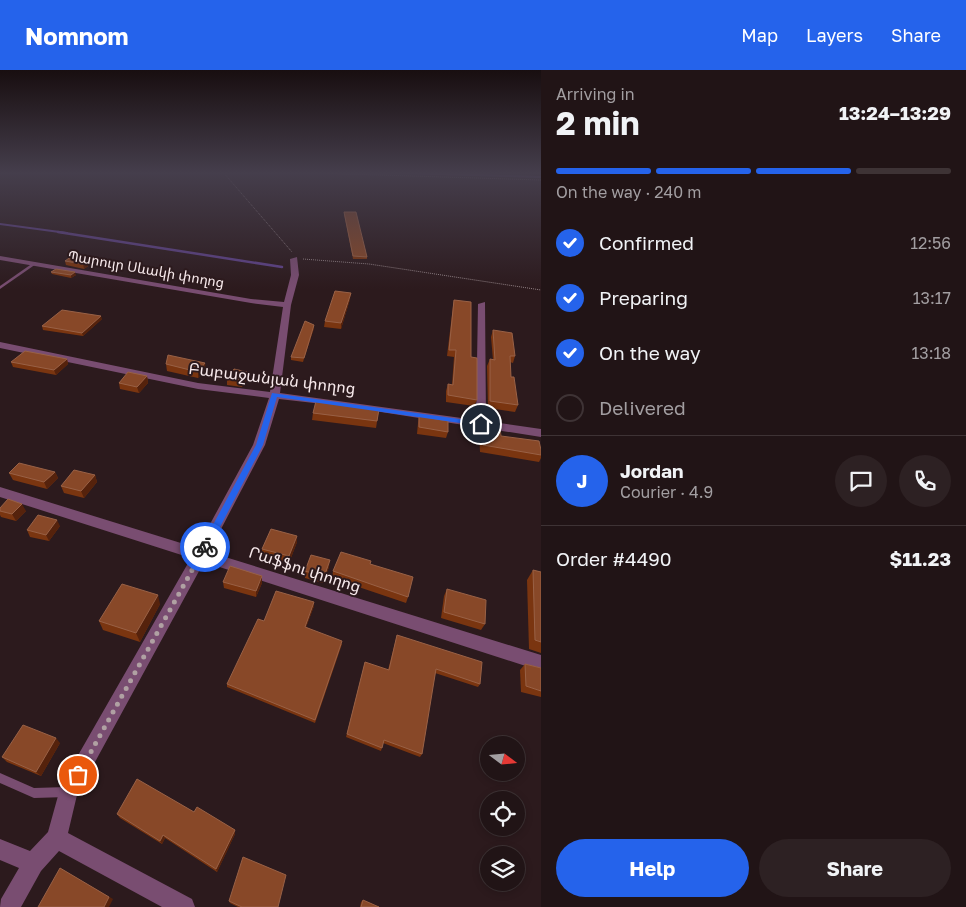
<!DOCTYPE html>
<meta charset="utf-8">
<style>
body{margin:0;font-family:"Golos Text","Noto Sans Armenian",sans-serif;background:#2d2123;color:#f1f3f6;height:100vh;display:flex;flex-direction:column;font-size:19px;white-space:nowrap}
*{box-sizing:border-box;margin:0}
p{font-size:16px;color:#a29ea1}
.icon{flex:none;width:28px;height:28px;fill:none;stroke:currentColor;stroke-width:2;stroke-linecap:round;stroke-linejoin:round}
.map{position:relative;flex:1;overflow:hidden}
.drawer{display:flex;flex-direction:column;background:#211416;width:425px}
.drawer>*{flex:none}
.needle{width:32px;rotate:106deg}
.buttons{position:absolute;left:480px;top:666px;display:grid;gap:10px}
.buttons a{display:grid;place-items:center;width:45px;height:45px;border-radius:50%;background:#211416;box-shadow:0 2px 8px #0003,0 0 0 1px #3e3335;font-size:25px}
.pin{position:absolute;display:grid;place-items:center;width:42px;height:42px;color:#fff;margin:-21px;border:2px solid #fff;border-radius:50%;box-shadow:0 1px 5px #0007}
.courier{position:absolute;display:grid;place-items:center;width:50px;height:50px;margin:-25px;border:4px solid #2563eb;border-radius:50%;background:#fff;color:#222;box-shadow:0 1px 6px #0007}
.head em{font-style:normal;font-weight:700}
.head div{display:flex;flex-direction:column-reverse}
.head{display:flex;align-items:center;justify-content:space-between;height:85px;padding:0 15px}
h1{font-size:32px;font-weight:700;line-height:38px}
.bar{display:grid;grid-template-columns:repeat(4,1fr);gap:8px 5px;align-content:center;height:60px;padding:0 15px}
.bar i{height:6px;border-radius:4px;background:#3e3335}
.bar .selected{background:#2563eb}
.bar p{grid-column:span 4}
.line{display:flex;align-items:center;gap:12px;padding:0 15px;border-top:1px solid #3e3335}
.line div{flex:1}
.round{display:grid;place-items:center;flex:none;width:52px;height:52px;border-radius:26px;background:#2d2123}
ol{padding:0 15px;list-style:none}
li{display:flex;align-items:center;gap:15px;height:55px}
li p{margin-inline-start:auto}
li .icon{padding:5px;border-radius:50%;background:#2563eb;color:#fff;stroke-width:4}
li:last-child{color:#a29ea1}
li i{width:28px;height:28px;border:2px solid #3e3335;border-radius:50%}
.primary-button{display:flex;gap:10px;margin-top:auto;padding:10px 15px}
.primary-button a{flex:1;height:58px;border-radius:30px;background:#2563eb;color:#fff;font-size:20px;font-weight:700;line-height:58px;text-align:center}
.primary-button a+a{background:#2d2123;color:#f1f3f6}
header{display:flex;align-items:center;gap:30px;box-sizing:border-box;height:70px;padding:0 25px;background:#2563eb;color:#fff}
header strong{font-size:24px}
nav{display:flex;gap:28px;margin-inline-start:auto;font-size:18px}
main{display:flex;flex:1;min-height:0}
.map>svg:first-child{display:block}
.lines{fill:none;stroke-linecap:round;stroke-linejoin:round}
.stream-far1{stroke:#5e4288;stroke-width:2}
.stream{stroke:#5e4288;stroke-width:2.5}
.path{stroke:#928285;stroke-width:1;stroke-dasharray:1 1;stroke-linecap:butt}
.lane{fill:#794d71;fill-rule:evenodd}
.street{fill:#794d71;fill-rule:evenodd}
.wall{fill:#7a3510}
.shaded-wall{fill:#55220c}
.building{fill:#884828;stroke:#996146}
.route{fill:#2563eb}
.done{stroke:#b0a1a3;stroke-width:5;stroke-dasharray:0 9}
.labels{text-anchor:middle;stroke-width:4;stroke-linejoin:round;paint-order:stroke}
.far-street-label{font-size:14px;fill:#f7e9eb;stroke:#2c1a1d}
.street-label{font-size:16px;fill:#f7e9eb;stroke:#2c1a1d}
</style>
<header>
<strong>Nomnom</strong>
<nav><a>Map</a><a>Layers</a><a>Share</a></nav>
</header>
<main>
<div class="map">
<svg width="541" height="837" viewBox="0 0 541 837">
<rect width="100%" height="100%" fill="#2c1a1d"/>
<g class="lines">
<!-- stream-far1 -->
<g class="stream-far1">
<polyline points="371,102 541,107"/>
<polyline points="0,154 67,163"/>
</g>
<!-- stream -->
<polyline class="stream" points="58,162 282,197"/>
<!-- path -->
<g class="path">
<polyline points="223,102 292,182"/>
<polyline points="284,102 541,110"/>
<polyline points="512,102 541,103"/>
<polyline points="303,189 369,194 541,220"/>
</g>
<!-- lane -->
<g class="lane">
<polygon points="33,193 36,194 0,219 0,216"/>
<polygon points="0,703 34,718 67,717 70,719 72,722 70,725 67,727 34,728 0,713"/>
</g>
<!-- street -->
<polygon class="street" points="0,186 251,229 284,232 291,205 290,189 297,187 299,205 291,235 280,323 476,350 478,234 485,232 486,351 541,359 541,367 349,337 279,329 265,375 209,482 541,585 541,601 204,492 77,725 68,763 192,829 195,837 162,837 59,781 41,801 21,837 0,837 1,829 19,798 0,790 0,769 30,781 48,762 61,715 191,488 0,427 0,417 197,478 253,375 269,328 198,319 0,278 0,272 198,313 270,322 283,237 251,233 0,190"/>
</g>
<!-- wall -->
<g class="wall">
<polygon points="344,142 367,187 367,189 353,189 344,144"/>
<polygon points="65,191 91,194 84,199 66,195"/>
<polygon points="51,202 76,205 71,208 52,204"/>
<polygon points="350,229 341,259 324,257 325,251"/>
<polygon points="454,230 471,287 477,330 474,336 446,332 446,321 448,314 452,315 454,287 447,286 453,236"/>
<polygon points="102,249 83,266 43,260 42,256"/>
<polygon points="314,255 314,258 303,292 291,290 291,287"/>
<polygon points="493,260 515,286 513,293 510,292 511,307 518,335 515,342 488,338 487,296 490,289 493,290 491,267"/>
<polygon points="67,289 68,294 56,305 13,297 11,292"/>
<polygon points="166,294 206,299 198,308 167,301"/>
<polygon points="247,302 247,309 242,317 227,315 227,308"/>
<polygon points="147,306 148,313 139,323 120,319 119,313"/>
<polygon points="379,339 376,358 312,350 313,343"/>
<polygon points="419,346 448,362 446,368 417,364 418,353"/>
<polygon points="481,355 501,366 541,380 541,388 539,392 480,382 479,362"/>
<polygon points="55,402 58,408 47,419 13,410 9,403"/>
<polygon points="95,405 97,412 84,428 64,423 61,416"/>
<polygon points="0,438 26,441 16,451 1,447 0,445"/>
<polygon points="60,456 49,471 30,467 27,460"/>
<polygon points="297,472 289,493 262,486 262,479"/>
<polygon points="370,494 408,527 406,533 332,508 333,501"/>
<polygon points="329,497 323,513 305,508 305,501"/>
<polygon points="533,500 541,502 541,583 529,579 527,510"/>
<polygon points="223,512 262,513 256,527 224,518"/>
<polygon points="447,519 485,554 481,560 441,548 444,526"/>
<polygon points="160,534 140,572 103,560 99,551"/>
<polygon points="314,536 306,557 342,574 315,653 227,617 227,614 264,551"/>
<polygon points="397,565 480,614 478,617 435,603 422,684 420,687 383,673 381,681 346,667 365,592 388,600"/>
<polygon points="525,594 541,598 541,627 521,622 520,600"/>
<polygon points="60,673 41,706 7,692 2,687"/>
<polygon points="194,742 235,760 235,764 217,802 165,768 162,774 120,748 117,744"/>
<polygon points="363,830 379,837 360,837 361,832"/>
<polygon points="229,831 278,837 238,837 230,833"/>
</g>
<!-- shaded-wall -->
<g class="shaded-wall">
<polygon points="90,189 91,194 84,199 83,194"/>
<polygon points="75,202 76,205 71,208 71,205"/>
<polygon points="351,223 350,229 341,259 341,253"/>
<polygon points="101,246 102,249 83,266 82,263"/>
<polygon points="314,255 314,258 303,292 304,288"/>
<polygon points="67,289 68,294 56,305 54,300"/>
<polygon points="205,293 206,299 198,308 198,302"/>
<polygon points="247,302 247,309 242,317 242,310"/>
<polygon points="147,306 148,313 139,323 137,317"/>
<polygon points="55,402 58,408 47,419 44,412"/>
<polygon points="95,405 97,412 84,428 81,421"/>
<polygon points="22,434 26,441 16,451 12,444"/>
<polygon points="57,450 60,456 49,471 46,465"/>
<polygon points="297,466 297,472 289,493 289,486"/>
<polygon points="330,490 329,497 323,513 324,507"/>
<polygon points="262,506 262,513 256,527 256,521"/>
<polygon points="158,525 160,534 140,572 136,563"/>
<polygon points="314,532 314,536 305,560 305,557"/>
<polygon points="56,668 60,673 41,706 36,702"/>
<polygon points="235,760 235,764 217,802 216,799"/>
<polygon points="163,765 165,768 162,774 160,771"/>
<polygon points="65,801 113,829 109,837 104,837"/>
</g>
<!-- building -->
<g class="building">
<polygon points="344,142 356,142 367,187 353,186"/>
<polygon points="72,186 90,189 83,194 65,191"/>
<polygon points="56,199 75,202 71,205 51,202"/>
<polygon points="335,221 351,223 341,253 325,251"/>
<polygon points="454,230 471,232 471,287 477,288 477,330 448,325 448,314 453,315 456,280 449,280"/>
<polygon points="62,240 101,246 82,263 42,256"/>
<polygon points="305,251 314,255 304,288 291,287"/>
<polygon points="493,260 512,263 515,286 510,286 511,307 514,307 518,335 490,331 490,289 495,290"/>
<polygon points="25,281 67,289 54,300 11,292"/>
<polygon points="168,285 205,293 198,302 166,294"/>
<polygon points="234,299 247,302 242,310 227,308"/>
<polygon points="128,302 147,306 137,317 119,313"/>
<polygon points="316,331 379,339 377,351 313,343"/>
<polygon points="419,346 448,351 448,362 419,357"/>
<polygon points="481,355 500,358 501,366 539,371 541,380 541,385 483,375"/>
<polygon points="19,393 55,402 44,412 9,403"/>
<polygon points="74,400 95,405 81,421 61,416"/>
<polygon points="8,429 22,434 12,444 0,441 0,438"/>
<polygon points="38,445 57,450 46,465 27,460"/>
<polygon points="271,459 297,466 289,486 262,479"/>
<polygon points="341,482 371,491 370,494 413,507 408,527 333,501"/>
<polygon points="311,485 330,490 324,507 305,501"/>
<polygon points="230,496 262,506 256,521 223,512"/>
<polygon points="533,500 541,502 541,572 535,570"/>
<polygon points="122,514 158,525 136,563 99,551"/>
<polygon points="447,519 486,530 485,554 444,542"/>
<polygon points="276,521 314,532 305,557 342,571 315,650 227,614 258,549 264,551"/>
<polygon points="397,565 482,592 480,614 436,599 422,684 384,670 382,678 347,664 365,592 389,600"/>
<polygon points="525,594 541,598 541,621 526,616"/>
<polygon points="23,655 56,668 36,702 2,687"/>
<polygon points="137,709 194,742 197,737 235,760 216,799 163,765 160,771 117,744"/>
<polygon points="243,787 286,805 278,837 242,837 229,831"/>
<polygon points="60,798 109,827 104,837 38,837"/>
<polygon points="363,830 379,837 361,837"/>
</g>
<!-- sky -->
<linearGradient id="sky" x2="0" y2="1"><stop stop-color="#180e10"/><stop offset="0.47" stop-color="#453e4c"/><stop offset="1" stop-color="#453e4c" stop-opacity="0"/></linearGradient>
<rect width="541" height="219" fill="url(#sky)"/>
<!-- route -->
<polygon class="route" points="272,323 481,352 485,354 481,356 277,327 263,375 208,480 202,480 201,477 256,375"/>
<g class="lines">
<!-- done -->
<polyline class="done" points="78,705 205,477"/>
</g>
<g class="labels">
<!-- far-street labels -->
<g class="far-street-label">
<text transform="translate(146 199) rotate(10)" y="5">Պարույր Սևակի փողոց</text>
</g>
<!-- street labels -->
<g class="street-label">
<text transform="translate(272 308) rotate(7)" y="6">Բաբաջանյան փողոց</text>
<text transform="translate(305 499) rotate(18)" y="6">Րաֆֆու փողոց</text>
</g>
</g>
</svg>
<div class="buttons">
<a><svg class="needle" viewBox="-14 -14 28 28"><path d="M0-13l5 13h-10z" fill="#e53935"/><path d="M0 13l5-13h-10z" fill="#a29ea1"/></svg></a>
<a><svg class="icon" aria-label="locate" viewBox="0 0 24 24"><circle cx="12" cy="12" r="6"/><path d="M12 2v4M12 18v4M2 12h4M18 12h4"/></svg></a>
<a><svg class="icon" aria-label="layers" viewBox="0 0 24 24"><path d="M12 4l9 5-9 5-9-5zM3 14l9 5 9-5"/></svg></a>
</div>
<div class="pin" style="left:78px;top:705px;background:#ea580c"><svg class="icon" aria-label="bag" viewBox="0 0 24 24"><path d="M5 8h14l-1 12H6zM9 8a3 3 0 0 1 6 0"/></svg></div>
<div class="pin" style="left:481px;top:354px;background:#1f2937"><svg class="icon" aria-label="home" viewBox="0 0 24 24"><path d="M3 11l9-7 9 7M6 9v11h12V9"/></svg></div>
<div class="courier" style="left:205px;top:477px"><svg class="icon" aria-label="bike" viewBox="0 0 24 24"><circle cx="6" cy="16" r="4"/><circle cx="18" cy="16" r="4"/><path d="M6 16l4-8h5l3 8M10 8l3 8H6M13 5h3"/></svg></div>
</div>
<section class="drawer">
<div class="head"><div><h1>2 min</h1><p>Arriving in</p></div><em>13:24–13:29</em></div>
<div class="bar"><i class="selected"></i><i class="selected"></i><i class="selected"></i><i></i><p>On the way · 240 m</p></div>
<ol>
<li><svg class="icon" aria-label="check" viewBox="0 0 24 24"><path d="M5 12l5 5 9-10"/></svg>Confirmed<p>12:56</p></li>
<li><svg class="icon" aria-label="check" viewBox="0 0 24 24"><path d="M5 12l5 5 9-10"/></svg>Preparing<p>13:17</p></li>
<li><svg class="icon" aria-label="check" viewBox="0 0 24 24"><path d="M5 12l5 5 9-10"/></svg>On the way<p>13:18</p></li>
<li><i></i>Delivered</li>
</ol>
<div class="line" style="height:90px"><b class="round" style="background:#2563eb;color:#fff">J</b><div><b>Jordan</b><p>Courier · 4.9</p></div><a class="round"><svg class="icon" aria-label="chat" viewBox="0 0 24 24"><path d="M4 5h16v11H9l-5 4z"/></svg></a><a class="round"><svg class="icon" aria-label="phone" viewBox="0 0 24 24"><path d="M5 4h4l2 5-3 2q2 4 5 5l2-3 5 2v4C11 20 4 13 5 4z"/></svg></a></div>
<div class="line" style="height:65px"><div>Order #4490</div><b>$11.23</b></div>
<div class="primary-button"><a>Help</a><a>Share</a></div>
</section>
</main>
